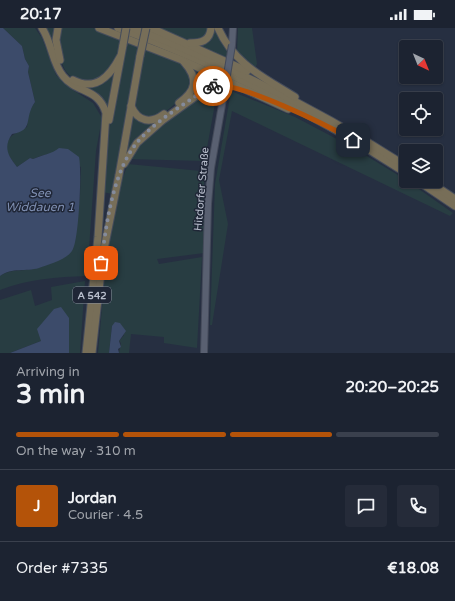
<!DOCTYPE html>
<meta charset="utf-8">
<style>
body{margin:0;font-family:"Varela Round",sans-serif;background:#252b39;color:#f1f3f6;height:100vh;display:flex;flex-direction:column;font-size:15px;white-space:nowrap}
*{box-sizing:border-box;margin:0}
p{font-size:13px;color:#a0a4ab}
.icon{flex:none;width:22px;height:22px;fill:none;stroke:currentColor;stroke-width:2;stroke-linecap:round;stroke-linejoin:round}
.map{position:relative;height:325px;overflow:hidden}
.side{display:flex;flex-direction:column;background:#1c2331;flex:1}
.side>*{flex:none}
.needle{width:26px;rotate:137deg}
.buttons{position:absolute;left:399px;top:12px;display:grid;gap:8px}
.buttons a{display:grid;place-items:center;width:44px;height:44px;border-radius:4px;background:#1c2331;box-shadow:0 1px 3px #0004,0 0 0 1px #3a404d;font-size:20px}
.pin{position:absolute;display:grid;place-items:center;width:34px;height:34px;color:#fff;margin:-17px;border-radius:8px;box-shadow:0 2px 6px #0006}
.courier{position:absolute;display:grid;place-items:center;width:40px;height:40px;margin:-20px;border:3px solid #b45309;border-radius:50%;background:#fff;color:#222;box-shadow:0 1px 5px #0007}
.overview em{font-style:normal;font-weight:800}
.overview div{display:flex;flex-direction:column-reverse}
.overview{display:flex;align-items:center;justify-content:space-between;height:68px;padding:0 16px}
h1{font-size:26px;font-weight:800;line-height:30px}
.bar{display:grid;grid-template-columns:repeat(4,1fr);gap:6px 4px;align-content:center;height:48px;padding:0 16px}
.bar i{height:5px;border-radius:3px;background:#3a404d}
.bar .selected{background:#b45309}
.bar p{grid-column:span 4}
.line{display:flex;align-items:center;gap:10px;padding:0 16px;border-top:1px solid #3a404d}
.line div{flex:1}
.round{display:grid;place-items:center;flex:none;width:42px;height:42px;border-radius:4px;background:#252b39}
.status{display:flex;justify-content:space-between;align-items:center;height:28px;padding:0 20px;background:#1c2331;direction:ltr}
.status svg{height:11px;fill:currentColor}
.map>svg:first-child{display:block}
.green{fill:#283d42}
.water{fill:#3c4b6a}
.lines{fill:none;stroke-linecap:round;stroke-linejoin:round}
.major-casing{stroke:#444a5a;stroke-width:8}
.highway-casing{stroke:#454c5b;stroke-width:9}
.major{stroke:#596071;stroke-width:6}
.highway{stroke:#776e58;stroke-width:7}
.major-bridge-casing{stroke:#444a5a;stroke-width:8;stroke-linecap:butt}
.highway-bridge-casing{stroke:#454c5b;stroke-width:9;stroke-linecap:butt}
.major-bridge{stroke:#596071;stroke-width:6}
.highway-bridge{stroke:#776e58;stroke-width:7}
.done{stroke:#848b9b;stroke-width:4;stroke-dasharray:0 7.2}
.route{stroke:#b45309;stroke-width:5}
.labels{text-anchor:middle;stroke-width:3;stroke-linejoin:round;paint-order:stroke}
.shield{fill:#1f2636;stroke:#89909e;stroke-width:1}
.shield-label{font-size:10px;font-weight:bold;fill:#b7bdcb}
.street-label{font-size:11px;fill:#b7bdcb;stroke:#1f2636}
.water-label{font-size:12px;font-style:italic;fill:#7f8fb2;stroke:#1f2636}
</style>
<div class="status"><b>20:17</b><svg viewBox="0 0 49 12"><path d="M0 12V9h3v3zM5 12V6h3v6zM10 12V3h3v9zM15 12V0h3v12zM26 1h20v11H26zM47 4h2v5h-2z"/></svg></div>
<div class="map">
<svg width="455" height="325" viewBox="0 0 455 325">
<rect width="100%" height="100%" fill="#262f41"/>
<!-- green -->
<g class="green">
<path d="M3,0H35L42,10L56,47L73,62L93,75L102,90L96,123L87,248C57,249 28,251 0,262V248C11,240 24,244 37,240C49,237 62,227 73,221L80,167L81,139C60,129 55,121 33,131L30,130L17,139C0,118 3,110 27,99L28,85L35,74L28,44L29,38L25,31L22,18Z"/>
<path d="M44,0H56C56,15 54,42 70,51C76,54 84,55 91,57L117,39L109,87L106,81L64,47Z"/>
<path d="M60,0H93L121,11L116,33L109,45L92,55C87,53 79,53 74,50C58,43 60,18 58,4Z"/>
<polygon points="157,0 209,0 206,9 193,14"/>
<polygon points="212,0 216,0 228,21 227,30 197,18"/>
<polygon points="238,0 252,0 257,36 255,40 237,24"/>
<polygon points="126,13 139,18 113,166 102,164 108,109"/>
<path d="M144,19L180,34L190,44L191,58C179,72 167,87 148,91L134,79Z"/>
<polygon points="190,38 223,53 202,62 125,130 132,82 137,89 161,90 182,74 191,65"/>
<polygon points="218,59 205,131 203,133 128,131 137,117 199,68"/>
<polygon points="231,63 295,89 352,119 406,152 453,185 450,188 232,83 219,152 228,196 212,297 210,297 215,156"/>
<path d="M128,136L201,143L204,146V225L157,231L159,236L202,229L197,320L164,315V309L131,306L129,325H119L121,315L119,313L124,307L112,298L109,325H98C104,266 106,190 128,136Z"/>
<polygon points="85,253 80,325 69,325 69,316 41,313 10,325 0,325 0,272 31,262 35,278 52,272 51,259"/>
</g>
<!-- water -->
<g class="water">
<path d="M0,0H3L22,18L25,31L29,38L28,44L35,74C23,91 35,102 12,106C3,119 8,128 17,139L30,130L33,131C42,127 52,126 59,120L68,121L79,129C82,142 79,209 73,221C68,232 49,236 39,240C26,244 12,239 0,248Z"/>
<polygon points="61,279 69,290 69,325 10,325 41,313 37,301 54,281"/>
<polygon points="115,294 120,295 126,303 119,313 121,319 118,321 119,325 109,325 112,298"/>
</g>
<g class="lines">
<!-- major casing -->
<g class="major-casing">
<g id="major">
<polyline points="232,17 233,0"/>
<polyline points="204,325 208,176 211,140 223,71"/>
</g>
</g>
<!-- highway casing -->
<g class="highway-casing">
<g id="highway">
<path d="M42,0C52,15 52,35 63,48C77,66 98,59 106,85L98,209L86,325"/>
<polyline points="58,0 56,12 60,32"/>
<polyline points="99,0 182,32 288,81"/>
<path d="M118,0C219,36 316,87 406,145"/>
<path d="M133,0C228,37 321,83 406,138"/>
<polyline points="151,0 247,43"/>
<path d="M218,0C234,36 263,49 295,69"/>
<path d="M190,15C201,15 210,13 211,0"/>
<path d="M73,52C96,64 110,48 120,29"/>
<path d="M179,75C196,63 199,51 184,34"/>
<path d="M131,78C138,94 151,96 164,86"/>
<polyline points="109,92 123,17"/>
<polyline points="124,136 137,115 163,92 206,61 222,57 230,58"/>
<polyline points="418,153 455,178"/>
<polyline points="428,153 455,171"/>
<polyline points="92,325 103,226 119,147 140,28"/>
</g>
</g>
<!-- major -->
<use href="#major" class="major"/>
<!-- highway -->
<use href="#highway" class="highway"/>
<!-- major-bridge casing -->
<g class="major-bridge-casing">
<polyline id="major-bridge" points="223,71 232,17"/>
</g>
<!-- highway-bridge casing -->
<g class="highway-bridge-casing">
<g id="highway-bridge">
<polyline points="123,17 126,0"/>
<polyline points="140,28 146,0"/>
</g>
</g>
<!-- major-bridge -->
<use href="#major-bridge" class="major-bridge"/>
<!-- highway-bridge -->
<use href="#highway-bridge" class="highway-bridge"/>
</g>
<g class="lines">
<!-- done -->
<path class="done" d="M101,235C107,194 113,136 144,107C162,89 185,76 206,61L213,58"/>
<!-- route -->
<path class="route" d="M213,58C239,53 328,98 353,112"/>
</g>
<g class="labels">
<!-- shield labels -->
<rect class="shield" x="73" y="259" width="38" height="16" rx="3"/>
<g class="shield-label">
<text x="92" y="271">A 542</text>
</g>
<!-- street labels -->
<g class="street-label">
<text transform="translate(201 161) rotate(-85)" y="4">Hitdorfer Straße</text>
</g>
<!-- water labels -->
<g class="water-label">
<text x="40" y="169">See<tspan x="40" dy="14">Widdauen 1</tspan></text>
</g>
</g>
</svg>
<div class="buttons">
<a><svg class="needle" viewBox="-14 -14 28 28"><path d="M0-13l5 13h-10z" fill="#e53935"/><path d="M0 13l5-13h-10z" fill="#a0a4ab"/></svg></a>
<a><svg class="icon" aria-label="locate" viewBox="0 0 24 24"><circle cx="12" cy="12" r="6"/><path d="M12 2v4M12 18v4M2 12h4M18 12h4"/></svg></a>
<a><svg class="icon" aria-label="layers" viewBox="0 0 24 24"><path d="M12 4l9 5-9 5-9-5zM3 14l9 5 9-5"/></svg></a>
</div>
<div class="pin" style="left:101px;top:235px;background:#ea580c"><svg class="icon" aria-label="bag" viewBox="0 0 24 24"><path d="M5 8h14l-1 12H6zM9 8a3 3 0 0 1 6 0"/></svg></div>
<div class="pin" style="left:353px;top:112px;background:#1f2937"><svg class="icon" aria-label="home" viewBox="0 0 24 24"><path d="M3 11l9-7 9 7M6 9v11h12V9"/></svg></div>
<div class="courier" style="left:213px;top:58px"><svg class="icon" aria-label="bike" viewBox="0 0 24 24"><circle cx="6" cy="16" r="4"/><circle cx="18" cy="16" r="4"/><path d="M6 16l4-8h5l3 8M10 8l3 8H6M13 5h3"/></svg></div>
</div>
<section class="side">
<div class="overview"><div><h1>3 min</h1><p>Arriving in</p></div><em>20:20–20:25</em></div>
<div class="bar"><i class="selected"></i><i class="selected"></i><i class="selected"></i><i></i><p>On the way · 310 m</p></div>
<div class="line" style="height:72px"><b class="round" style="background:#b45309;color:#fff">J</b><div><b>Jordan</b><p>Courier · 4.5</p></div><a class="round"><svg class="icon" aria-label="chat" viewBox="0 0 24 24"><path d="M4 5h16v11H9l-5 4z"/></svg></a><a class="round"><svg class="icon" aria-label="phone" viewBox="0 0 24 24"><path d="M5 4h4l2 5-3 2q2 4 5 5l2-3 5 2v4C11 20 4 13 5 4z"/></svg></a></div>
<div class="line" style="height:52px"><div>Order #7335</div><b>€18.08</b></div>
</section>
